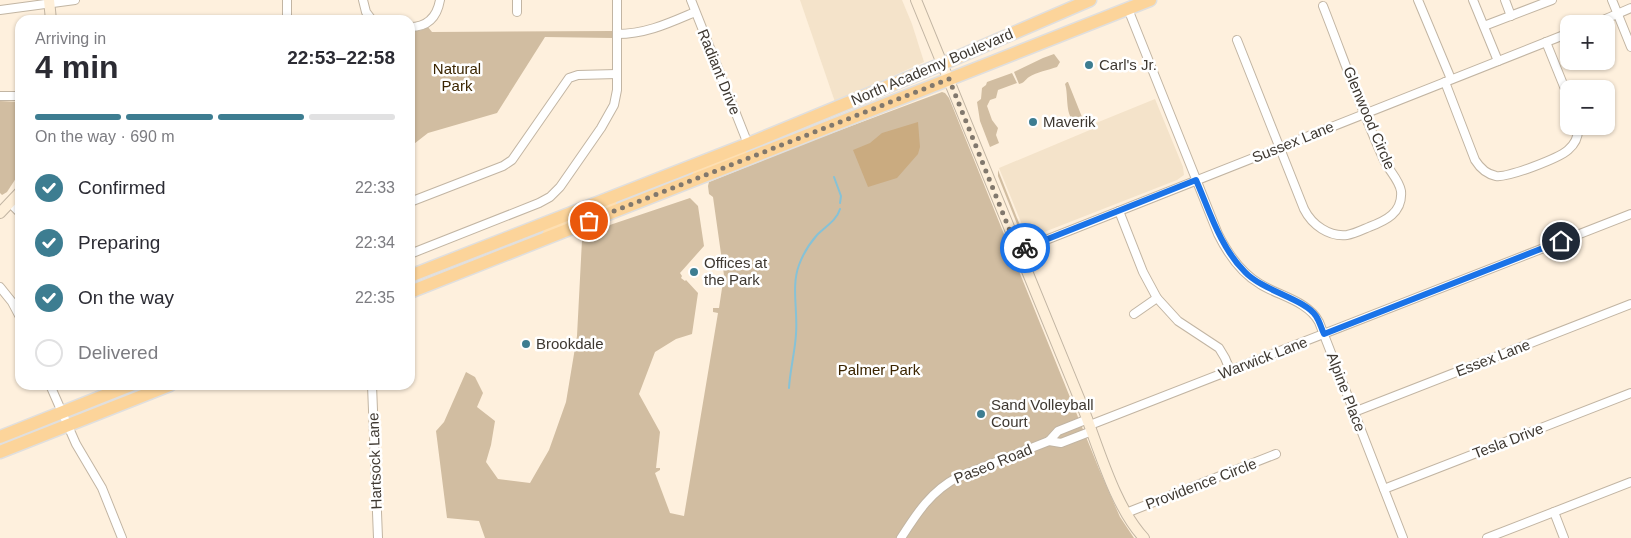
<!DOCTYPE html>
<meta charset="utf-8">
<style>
body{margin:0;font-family:Arial,sans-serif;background:#f2f2f3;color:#2b2b33;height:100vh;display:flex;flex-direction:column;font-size:19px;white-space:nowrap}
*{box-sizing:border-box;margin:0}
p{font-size:16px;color:#7c7c81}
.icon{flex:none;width:28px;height:28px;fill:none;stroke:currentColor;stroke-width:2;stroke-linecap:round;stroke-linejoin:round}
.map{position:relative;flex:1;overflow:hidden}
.drawer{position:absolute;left:15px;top:15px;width:400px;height:375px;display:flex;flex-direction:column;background:#fff;border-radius:15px;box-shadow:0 1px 4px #0004}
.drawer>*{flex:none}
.tools{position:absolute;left:1560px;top:15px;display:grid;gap:10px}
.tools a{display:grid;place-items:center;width:55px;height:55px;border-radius:10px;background:#fff;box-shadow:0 1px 4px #0004;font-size:25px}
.pin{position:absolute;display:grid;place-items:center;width:42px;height:42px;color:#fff;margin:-21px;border:2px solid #fff;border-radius:50%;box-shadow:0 1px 5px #0007}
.courier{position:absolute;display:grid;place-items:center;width:50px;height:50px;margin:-25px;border:4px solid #1a73e8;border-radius:50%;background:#fff;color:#222;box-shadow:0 1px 6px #0007}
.overview em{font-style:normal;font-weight:600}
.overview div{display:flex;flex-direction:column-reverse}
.overview{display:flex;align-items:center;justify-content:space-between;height:85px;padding:0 20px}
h1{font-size:32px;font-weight:600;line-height:38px}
.bar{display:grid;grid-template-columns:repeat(4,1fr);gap:8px 5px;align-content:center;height:60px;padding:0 20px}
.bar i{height:6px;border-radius:4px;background:#e1e1e2}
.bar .current{background:#3d7d91}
.bar p{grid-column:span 4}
ol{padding:0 20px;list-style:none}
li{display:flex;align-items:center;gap:15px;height:55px}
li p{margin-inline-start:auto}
li .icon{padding:5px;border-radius:50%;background:#3d7d91;color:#fff;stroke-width:4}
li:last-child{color:#7c7c81}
li i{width:28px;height:28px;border:2px solid #e1e1e2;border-radius:50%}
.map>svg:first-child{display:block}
.built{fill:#f4e3ca}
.green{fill:#d1bda1}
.forest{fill:#caab80}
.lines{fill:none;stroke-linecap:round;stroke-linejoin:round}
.stream{stroke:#86c2d7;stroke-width:2}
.minor-casing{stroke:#c2b5a3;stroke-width:10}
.secondary-casing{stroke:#c2b5a3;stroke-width:12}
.primary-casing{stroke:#e0dfde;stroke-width:14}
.trunk-casing{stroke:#e0dfde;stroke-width:15}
.minor{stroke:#fff;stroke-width:8}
.secondary{stroke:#feefd9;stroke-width:10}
.primary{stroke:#fddfb3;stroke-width:11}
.trunk{stroke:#fcd49a;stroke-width:12}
.done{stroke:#81786d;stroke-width:5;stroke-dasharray:0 9}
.route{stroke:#1a73e8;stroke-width:6}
.poi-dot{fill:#3d7d91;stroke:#fff;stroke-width:2}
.labels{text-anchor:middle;stroke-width:5;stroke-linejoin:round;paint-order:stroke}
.poi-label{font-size:15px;fill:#3e3831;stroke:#fff;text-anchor:start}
.street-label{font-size:15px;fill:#3e3831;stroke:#fff}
.park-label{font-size:15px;fill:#3b2501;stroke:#fff}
</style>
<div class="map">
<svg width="1631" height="538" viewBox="0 0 1631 538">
<rect width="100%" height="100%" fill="#fef0dd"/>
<!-- built -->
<g class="built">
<polygon points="800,0 902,0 912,24 924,62 835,102"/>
<polygon points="1155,99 1183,167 1184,175 1177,180 1034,236 1027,237 999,168 1097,127 1096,123"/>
</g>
<!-- green -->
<g class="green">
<polygon points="428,27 432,32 612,31 612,38 545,37 497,113 428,133 410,147 410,32 422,30"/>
<path d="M1054,54L1060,62L1057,67C1048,70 1037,72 1029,77C1025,80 1024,83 1019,84L1014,72L1043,58Z"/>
<polygon points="1012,73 1017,83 998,90 996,98 990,100 987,106 992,120 998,128 996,135 999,143 990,147 980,121 977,102 981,99 982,88 986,85 987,82"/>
<path d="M1067,82H1068L1082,117L1081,121L1077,124C1064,117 1069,95 1065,84Z"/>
<polygon points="942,92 945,93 949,98 1099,469 1120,517 1134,538 485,538 479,521 447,518 436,431 444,422 466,372 475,377 483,393 477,407 495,421 491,445 486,462 498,479 530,483 549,450 566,402 577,336 582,240 592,231 690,198 698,206 704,246 680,273 682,276 681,278 685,281 686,280 698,293 692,334 676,339 655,352 639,394 660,432 656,468 660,468 660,470 655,473 670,513 684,516 718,313 713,312 713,308 719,308 724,275 713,197 709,194 708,186 709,182 811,141"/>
<polygon points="0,101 20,102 20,172 7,192 2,195 0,193"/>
<polygon points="998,170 1023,233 1021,234 998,176"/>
</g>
<!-- forest -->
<polygon class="forest" points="918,122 920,147 918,154 897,178 868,187 853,150 870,143 882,133"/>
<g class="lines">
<!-- stream -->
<g class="stream">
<polyline points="834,177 841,196 840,203"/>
<path d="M789,388C790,370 795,352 796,334C798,311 791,286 799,265C803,254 810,243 817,235C825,227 837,220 840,209"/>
</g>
<!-- minor casing -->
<g class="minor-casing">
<g id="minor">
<polyline points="287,0 287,20"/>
<polyline points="363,0 366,12 372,20"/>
<polyline points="517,0 517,12"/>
<polyline points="691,0 748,144"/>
<polyline points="1418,0 1451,79"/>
<polyline points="1473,0 1498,61"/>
<polyline points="1505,0 1511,16"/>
<polyline points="1612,0 1631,47"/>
<path d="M1128,9L1218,234C1228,254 1241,273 1260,284C1279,296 1308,301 1319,322L1403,538"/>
<polyline points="0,10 75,0"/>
<polyline points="1594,24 1631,8"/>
<polyline points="1484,26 1552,0"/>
<path d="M410,27C428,27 437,17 440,0"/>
<path d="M617,34C646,34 669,23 695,12"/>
<path d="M1237,40L1304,209C1312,225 1329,237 1347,235C1354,234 1362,230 1369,227C1385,221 1403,213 1401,191C1399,179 1388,170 1383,158C1361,109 1343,57 1323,6"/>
<polyline points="1546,42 1569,99"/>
<path d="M1445,82L1475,160C1480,168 1486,174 1496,176C1508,178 1559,158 1568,150C1575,144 1579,136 1578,126"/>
<polyline points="0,96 20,96"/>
<polyline points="410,202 503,166 512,160 569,78 578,75 617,74"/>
<polyline points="10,203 20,213"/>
<polyline points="1119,211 1143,272 1157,298 1178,321 1219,348 1225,358 1230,370"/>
<polyline points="1018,251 1569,33"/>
<polyline points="410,254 539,203 550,197 560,187 601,128 614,105 617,90 617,0"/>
<polyline points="0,287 12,302 20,317"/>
<polyline points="1134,314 1157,298"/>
<polyline points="50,385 76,444 102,488 122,538"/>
<polyline points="372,385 378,538"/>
<polyline points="1354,412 1631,304"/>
<polyline points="1090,425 1631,214"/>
<polyline points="1049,441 1061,443 1092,431"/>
<polyline points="1384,489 1631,393"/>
<polyline points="1554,512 1564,538"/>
<polyline points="1126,513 1276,454"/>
<path d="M901,538C917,513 931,491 958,477L1049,441L1058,431L1088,419"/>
<polyline points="1487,538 1631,482"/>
</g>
</g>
<!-- secondary casing -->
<g class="secondary-casing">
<g id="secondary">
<polyline points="49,0 51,20"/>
<path d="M916,0C971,133 1024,266 1079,398C1097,441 1113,505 1144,538"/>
<polyline points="0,213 20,192"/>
</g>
</g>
<!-- primary casing -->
<g class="primary-casing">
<g id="primary">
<path d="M697,177C700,166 729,158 741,153"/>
<polyline points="547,237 551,228 593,212 611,202"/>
</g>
</g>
<!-- trunk casing -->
<g class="trunk-casing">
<g id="trunk">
<polyline points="410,276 748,144 942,64 1090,0"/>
<polyline points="410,292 1150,0"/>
<polyline points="0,437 131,385"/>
<polyline points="0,452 170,385"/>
</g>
</g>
<!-- minor -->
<use href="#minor" class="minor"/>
<!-- secondary -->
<use href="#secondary" class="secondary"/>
<!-- primary -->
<use href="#primary" class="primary"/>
<!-- trunk -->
<use href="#trunk" class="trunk"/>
</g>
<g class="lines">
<!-- done -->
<polyline class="done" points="589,221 949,79 1018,251 1025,248"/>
<!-- route -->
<path class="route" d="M1025,248L1196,180C1210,212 1220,247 1245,272C1263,291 1305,299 1316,316C1320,322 1321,328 1324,334L1561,241"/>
</g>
<!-- markers -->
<g class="poi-dot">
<circle cx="1089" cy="65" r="5"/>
<circle cx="1033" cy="122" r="5"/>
<circle cx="694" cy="272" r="5"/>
<circle cx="526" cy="344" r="5"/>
<circle cx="981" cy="414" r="5"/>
</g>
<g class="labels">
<!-- poi labels -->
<g class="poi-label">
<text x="1099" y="70">Carl's Jr.</text>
<text x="1043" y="127">Maverik</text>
<text x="704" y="268">Offices at<tspan x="704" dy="17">the Park</tspan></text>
<text x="536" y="349">Brookdale</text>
<text x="991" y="410">Sand Volleyball<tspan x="991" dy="17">Court</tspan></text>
</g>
<!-- street labels -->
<g class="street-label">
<text transform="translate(932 67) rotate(-23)" y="5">North Academy Boulevard</text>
<text transform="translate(719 72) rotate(68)" y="5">Radiant Drive</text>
<text transform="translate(1369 118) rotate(67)" y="5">Glenwood Circle</text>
<text transform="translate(1293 142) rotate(-22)" y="5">Sussex Lane</text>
<text transform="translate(1263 358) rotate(-21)" y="5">Warwick Lane</text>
<text transform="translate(1493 358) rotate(-21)" y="5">Essex Lane</text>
<text transform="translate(1346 392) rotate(69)" y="5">Alpine Place</text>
<text transform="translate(1508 441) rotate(-21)" y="5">Tesla Drive</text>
<text transform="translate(375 461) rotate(-92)" y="5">Hartsock Lane</text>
<text transform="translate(993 464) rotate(-22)" y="5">Paseo Road</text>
<text transform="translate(1201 484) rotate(-21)" y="5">Providence Circle</text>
</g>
<!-- park labels -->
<g class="park-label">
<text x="457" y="74">Natural<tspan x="457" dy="17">Park</tspan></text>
<text x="879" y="375">Palmer Park</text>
</g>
</g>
</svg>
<div class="tools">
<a>+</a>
<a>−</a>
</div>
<div class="pin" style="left:589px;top:221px;background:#ea580c"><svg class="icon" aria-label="bag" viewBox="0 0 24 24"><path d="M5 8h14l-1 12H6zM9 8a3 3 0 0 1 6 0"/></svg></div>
<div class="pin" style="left:1561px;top:241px;background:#1f2937"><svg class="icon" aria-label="home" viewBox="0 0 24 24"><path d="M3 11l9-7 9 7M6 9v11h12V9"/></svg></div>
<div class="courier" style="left:1025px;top:248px"><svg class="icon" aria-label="bike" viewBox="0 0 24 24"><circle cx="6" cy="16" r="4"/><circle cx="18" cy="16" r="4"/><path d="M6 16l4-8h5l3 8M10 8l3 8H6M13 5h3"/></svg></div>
<section class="drawer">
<div class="overview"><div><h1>4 min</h1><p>Arriving in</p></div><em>22:53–22:58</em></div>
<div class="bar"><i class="current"></i><i class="current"></i><i class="current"></i><i></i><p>On the way · 690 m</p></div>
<ol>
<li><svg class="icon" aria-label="check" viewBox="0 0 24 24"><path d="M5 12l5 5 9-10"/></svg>Confirmed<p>22:33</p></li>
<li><svg class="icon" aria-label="check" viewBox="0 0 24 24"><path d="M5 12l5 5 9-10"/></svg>Preparing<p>22:34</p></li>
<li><svg class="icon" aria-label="check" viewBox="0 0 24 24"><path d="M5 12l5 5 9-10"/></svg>On the way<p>22:35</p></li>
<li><i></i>Delivered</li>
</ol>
</section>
</div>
